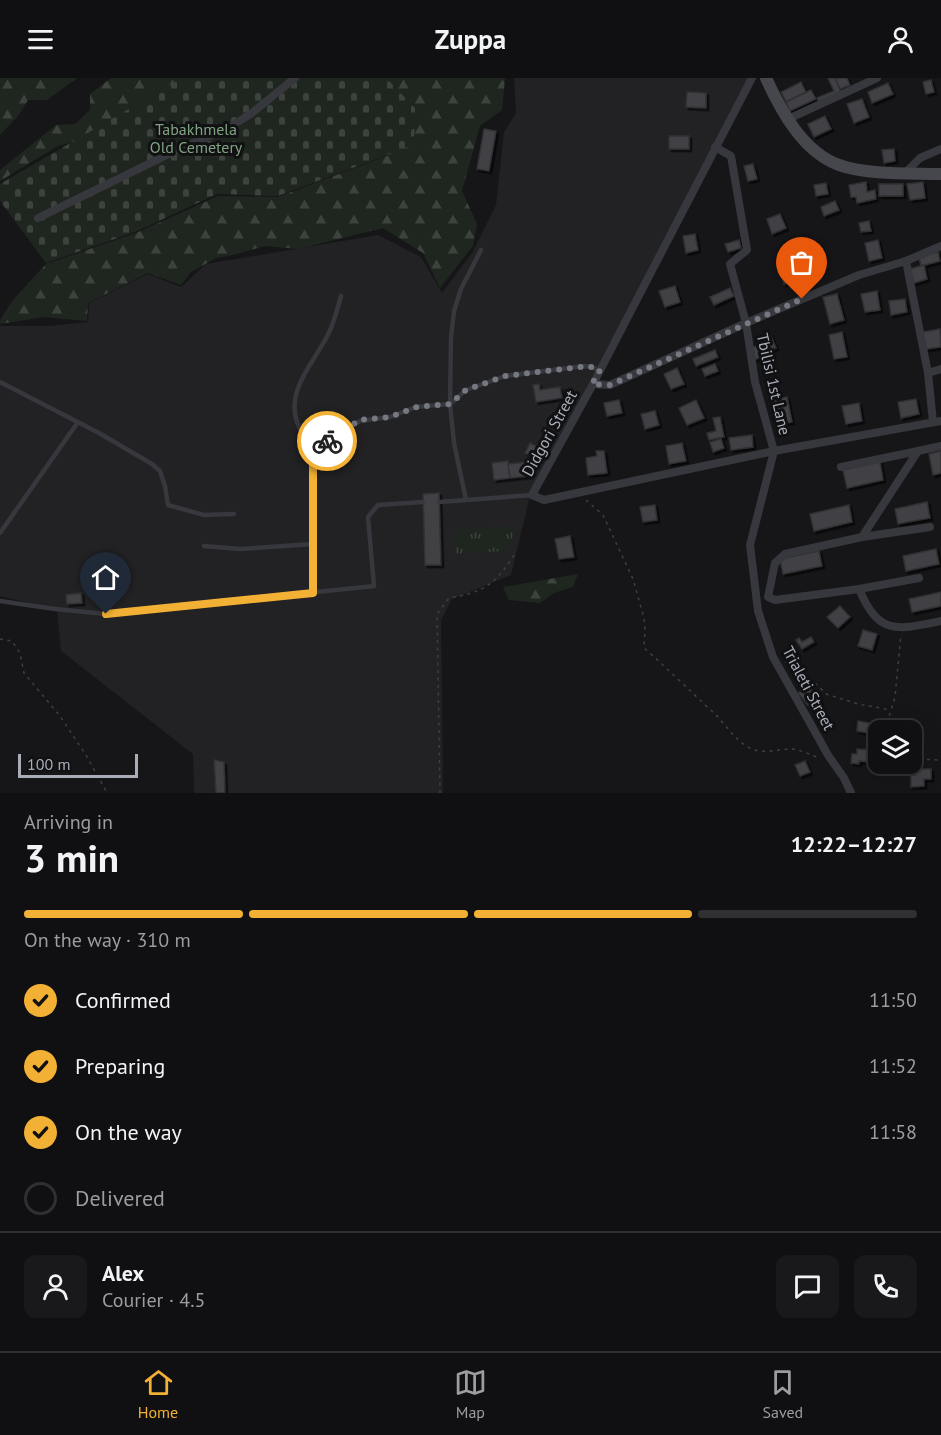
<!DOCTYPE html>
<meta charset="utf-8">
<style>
body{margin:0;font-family:"PT Sans",sans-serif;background:#19191b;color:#f1f3f6;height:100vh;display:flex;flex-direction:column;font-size:22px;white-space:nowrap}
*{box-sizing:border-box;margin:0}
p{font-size:20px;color:#9c9d9f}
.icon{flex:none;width:33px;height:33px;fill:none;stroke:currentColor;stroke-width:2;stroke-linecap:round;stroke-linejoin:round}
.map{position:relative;height:715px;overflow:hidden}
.side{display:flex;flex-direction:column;background:#101012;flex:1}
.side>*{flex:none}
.fabs{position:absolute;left:868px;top:642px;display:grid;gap:12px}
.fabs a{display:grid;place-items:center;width:54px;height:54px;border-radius:12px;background:#101012;box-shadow:0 6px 24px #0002,0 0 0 2px #303032;font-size:30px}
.scale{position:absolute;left:18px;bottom:15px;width:120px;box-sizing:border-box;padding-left:6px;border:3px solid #a8adb8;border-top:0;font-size:16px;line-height:21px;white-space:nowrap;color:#a8adb8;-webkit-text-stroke:4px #111113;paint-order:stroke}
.pin{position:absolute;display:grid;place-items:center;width:51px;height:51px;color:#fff;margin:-62px -26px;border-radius:50% 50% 50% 0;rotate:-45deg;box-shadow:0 0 6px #0007}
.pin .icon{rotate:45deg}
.courier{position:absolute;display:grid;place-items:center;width:60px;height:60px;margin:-30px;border:4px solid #f2b134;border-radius:50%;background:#fff;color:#222;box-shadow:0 2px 8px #0007}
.summary em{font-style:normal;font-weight:700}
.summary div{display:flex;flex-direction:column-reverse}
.summary{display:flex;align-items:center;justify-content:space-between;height:102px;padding:0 24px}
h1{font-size:39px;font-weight:700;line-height:45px}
.bar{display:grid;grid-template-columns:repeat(4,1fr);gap:9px 6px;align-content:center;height:72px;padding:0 24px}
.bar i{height:8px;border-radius:4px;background:#303032}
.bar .current{background:#f2b134}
.bar p{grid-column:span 4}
.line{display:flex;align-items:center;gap:15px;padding:0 24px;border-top:2px solid #303032}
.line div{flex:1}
.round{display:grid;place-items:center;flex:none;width:63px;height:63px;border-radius:12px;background:#19191b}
ol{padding:0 24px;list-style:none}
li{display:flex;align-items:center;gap:18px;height:66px}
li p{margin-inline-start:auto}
li .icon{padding:6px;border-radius:50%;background:#f2b134;color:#111;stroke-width:4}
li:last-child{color:#9c9d9f}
li i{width:33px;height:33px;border:3px solid #303032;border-radius:50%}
header{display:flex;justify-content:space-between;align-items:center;height:78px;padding:0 24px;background:#101012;font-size:27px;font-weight:700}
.tab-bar{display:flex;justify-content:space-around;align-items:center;height:84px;border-top:2px solid #303032;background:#101012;font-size:16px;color:#9c9d9f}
.tab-bar a{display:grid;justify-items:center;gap:3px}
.tab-bar .current{color:#f2b134}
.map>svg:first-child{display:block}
.built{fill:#222225}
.forest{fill:url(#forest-firs)}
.cemetery{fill:url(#cemetery-stones)}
.park{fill:url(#park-tufts)}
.building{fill:#404145;stroke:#303034;stroke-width:1.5;filter:url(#shadow)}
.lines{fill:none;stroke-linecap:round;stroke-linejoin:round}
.path{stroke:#3d3f44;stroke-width:1.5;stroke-dasharray:3 4.5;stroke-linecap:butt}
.lane{stroke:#37383d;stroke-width:4.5}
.street{stroke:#37383d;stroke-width:8}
.secondary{stroke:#45474d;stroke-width:12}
.done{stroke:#757880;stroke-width:6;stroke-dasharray:0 10.8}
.route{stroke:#f2b134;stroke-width:8}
.labels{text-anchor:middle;stroke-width:6;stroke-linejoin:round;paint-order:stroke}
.park-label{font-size:16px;fill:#7fa381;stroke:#111113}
.street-label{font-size:16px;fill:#a8adb8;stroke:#111113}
</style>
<header><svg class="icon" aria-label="menu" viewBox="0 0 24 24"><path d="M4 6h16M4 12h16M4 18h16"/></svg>Zuppa<svg class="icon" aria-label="person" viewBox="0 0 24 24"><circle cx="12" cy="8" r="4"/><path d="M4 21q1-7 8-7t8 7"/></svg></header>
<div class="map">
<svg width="941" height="715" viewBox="0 0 941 715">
<defs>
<pattern id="forest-firs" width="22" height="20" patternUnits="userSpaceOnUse" patternTransform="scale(1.5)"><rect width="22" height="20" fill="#1e261f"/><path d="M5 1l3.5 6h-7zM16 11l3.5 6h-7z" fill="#3c433d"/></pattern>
<pattern id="cemetery-stones" width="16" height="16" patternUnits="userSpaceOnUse" patternTransform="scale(1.5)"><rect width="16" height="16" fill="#1e261f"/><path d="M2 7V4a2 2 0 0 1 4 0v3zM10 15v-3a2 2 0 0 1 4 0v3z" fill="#3c433d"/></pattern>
<pattern id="park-tufts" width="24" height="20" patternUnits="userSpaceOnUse" patternTransform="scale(1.5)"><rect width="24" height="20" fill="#1e261f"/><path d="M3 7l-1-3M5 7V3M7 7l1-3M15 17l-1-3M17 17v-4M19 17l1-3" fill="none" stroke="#3c433d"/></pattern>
<filter id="shadow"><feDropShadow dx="2.5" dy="2.5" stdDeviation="0" flood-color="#0009"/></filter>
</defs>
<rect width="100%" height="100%" fill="#161618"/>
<!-- built -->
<polygon class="built" points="514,0 751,0 531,414 511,497 452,521 441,542 443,715 194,715 193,676 61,573 57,532 0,518 0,248 48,248 88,244 89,225 148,196 181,209 206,186 378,157 421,179 442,215 472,175 496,127 504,54 516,35"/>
<!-- forest -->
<g class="forest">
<polygon points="0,0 77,0 47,22 28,22 18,38 0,57"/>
<polygon points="111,0 214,0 93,59 58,68 0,103 0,92 56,47 75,46 90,32 90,16"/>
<polygon points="351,0 505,0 502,32 480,48 462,113 477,146 473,168 440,210 423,175 383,150 298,171 265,168 233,177 216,180 191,194 181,207 148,195 88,225 87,243 44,239 0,246 0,242 12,223 46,186 136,155 218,118 278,119 389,77 411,47"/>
<polygon points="578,496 573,509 554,515 540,525 509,522 503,509"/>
</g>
<!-- cemetery -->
<polygon class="cemetery" points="182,0 386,0 415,30 414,67 278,118 217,116 135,154 46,185 0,123 0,106"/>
<!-- park -->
<polygon class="park" points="516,448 512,460 503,473 455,476 454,452"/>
<!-- building -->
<g class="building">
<polygon points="828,0 835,0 841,14 819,24 817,20 834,13"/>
<polygon points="835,0 847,0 850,7 840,11"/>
<polygon points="931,2 934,14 926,16 923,4"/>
<polygon points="801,4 806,14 786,24 781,14"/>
<polygon points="888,5 893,16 872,25 868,14"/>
<polygon points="811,12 816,21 790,33 786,24"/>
<polygon points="687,14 706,15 706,30 686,29"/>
<polygon points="862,21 869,39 854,45 847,26"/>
<polygon points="825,38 831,51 814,59 808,46"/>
<polygon points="484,51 496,53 489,93 477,91"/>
<rect x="669" y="58" width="20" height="13"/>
<polygon points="894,71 895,83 884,85 882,72"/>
<polygon points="753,86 757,101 748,103 744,88"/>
<polygon points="866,104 867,114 875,112 876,121 857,125 856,119 851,119 849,107"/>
<polygon points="923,104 925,120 910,122 907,106"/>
<polygon points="826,105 828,116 816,118 814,107"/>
<rect x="879" y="106" width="24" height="12"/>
<polygon points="835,123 839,132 824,138 821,129"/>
<polygon points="780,136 786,150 772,156 767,141"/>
<polygon points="869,143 871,153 861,154 859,145"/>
<polygon points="695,156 698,172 686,175 683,158"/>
<polygon points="739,162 741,170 728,174 725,166"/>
<polygon points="878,162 882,180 869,183 865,165"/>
<polygon points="938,174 940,183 921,188 919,179"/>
<polygon points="789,180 795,203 784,206 778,182"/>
<polygon points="924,187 927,201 914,205 910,191"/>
<polygon points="675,208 680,224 665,229 659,213"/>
<polygon points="730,210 734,218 714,227 710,219"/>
<polygon points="877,213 880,232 865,234 861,216"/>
<polygon points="837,216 844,242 830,246 823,219"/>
<polygon points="905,221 907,234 891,237 889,223"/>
<polygon points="940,251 941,269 926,271 923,254"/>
<polygon points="842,254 847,279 834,281 829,257"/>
<polygon points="770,255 776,270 765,274 759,260"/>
<polygon points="762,268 764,279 755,281 753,269"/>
<polygon points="715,272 718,279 696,288 693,281"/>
<polygon points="715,286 718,293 705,298 702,291"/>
<polygon points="677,290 684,306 671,311 664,296"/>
<polygon points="539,306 540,312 560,309 562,320 536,324 533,307"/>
<polygon points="787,319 792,344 776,347 771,322"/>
<polygon points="916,321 919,336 901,340 898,324"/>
<polygon points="619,322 622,335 607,338 604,325"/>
<polygon points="696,322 704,340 687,347 679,330"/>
<polygon points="859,325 862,343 846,346 842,328"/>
<polygon points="655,333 659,347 645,351 641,336"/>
<polygon points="720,339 724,359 709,362 707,355 716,353 713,340"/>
<polygon points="752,357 753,369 731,372 729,360"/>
<polygon points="721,361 724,370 713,374 710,364"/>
<polygon points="530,365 543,372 537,381 525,375"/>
<polygon points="682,365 686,383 669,386 666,368"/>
<polygon points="596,373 604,373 607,395 588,397 586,380 597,378"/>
<polygon points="941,373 941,395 933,397 929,376"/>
<polygon points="508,383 510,400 494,402 492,385"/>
<polygon points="527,384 529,398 510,400 508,386"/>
<polygon points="880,384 883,402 847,410 843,392"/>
<polygon points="439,415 441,487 425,487 423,416"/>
<polygon points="927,424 930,440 898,446 895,431"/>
<polygon points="655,427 657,442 643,444 640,429"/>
<polygon points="849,427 852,444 814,453 810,436"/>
<polygon points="570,458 574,479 559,481 555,461"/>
<polygon points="936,471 939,486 906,493 903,478"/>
<polygon points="819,473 822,488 783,496 780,481"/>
<polygon points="941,514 941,528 912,534 909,521"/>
<polygon points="81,515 82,525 67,526 66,517"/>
<polygon points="840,528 850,539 838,550 827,539"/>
<polygon points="863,552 877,556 872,572 858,568"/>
<polygon points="811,559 814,564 802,571 796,562 799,560 802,564"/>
<polygon points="809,608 821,624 811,631 798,615"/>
<polygon points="858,643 875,646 873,656 857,653"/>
<polygon points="857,671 870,672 869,684 859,683 859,686 851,685 852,676 857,676"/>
<polygon points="214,682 224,684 225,715 216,715"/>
<polygon points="805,683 810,694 800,698 795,687"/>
<polygon points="920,691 931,691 931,701 924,701 924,708 911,709 911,697 916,697 916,694 920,694"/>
</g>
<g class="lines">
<!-- path -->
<g class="path">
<path d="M586,422L603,437L633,501L644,540L645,552L644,570C668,591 691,614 715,636C727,648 736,664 752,671C764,676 780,671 793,671C801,672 811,677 819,680"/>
<polyline points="0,561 12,563 20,575 24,595 60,638 86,677 107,715"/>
<polyline points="785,584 800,590 826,616 858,626 891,632"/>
<polyline points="885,652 895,619 901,556"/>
<polyline points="879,673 877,679 879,679"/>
<polyline points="912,681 941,682"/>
<path d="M440,715L437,536L449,520C484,514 495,507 514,477"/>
</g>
<!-- lane -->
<g class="lane">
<path d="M341,218C338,229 335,240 331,250C319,280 285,309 297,344C300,353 305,361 313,366L327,363L360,343L390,339L416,329L450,326L466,312L505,298L584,288L592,289L600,293"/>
<polyline points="0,304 99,355 152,386 160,393 165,408 168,427 204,437 234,436"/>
<polyline points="466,422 454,365 450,326 451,260 454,233 461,211 481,172"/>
<polyline points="439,424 532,417"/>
<polyline points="0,455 78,344"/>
<polyline points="204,468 241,471 313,466"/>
<polyline points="313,515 313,366"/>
<polyline points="0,523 55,531 106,536 374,508 368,439 378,427 423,424"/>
</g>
<!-- street -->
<g class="street">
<polyline points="752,0 593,306 532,417 544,422 774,373 941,343"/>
<polyline points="788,41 877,0"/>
<polyline points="715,69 731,78 747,172 730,186 746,245 755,304 774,373 750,467 758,533 773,579 828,677 844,700 851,715"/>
<polyline points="905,95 920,80 941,71"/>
<polyline points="38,140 173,74 230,49 252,35 295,0"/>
<polyline points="906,183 928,295 933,344"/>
<polyline points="928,295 941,291"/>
<polyline points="593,306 610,307 746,245 859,197 906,183 941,168"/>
<polyline points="841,389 918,373"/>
<polyline points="862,459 930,449"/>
<polyline points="919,500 859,511 775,522 768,519 775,485 785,476 862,459 918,373 941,368"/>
<path d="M859,511C879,558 897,552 941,543"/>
</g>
<!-- secondary -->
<path class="secondary" d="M766,0C781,33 803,74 839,87C866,97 912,95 941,96"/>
</g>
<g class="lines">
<!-- done -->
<polyline class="done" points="327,363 360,342 390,339 417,329 450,326 466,312 505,298 588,288 600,292 592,306 610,307 802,221"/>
<!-- route -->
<polyline class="route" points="106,536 313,515 313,366 327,363"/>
</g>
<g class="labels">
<!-- park labels -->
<g class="park-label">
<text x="196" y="57">Tabakhmela<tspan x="196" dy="18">Old Cemetery</tspan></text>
</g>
<!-- street labels -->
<g class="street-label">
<text transform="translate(774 306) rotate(77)" y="6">Tbilisi 1st Lane</text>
<text transform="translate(549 355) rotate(-61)" y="6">Didgori Street</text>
<text transform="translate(809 610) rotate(62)" y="6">Trialeti Street</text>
</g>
</g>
</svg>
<div class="fabs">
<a><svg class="icon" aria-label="layers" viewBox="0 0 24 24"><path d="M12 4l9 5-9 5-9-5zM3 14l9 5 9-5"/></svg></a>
</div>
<div class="scale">100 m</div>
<div class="pin" style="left:802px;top:221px;background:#ea580c"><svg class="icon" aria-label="bag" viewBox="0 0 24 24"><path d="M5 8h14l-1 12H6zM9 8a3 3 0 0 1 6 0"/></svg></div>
<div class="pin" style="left:106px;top:536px;background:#1f2937"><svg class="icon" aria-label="home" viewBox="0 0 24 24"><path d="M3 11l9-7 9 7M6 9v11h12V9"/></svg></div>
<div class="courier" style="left:327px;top:363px"><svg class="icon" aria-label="bike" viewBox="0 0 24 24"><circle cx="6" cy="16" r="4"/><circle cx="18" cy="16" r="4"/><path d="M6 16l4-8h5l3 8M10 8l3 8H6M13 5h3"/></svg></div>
</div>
<section class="side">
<div class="summary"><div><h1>3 min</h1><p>Arriving in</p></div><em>12:22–12:27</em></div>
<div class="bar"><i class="current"></i><i class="current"></i><i class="current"></i><i></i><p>On the way · 310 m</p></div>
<ol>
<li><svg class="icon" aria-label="check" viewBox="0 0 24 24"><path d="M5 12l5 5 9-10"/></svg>Confirmed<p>11:50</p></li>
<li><svg class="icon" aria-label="check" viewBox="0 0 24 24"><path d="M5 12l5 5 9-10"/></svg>Preparing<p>11:52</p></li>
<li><svg class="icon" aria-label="check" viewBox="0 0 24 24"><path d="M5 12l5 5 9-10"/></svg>On the way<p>11:58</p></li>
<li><i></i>Delivered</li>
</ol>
<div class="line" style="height:108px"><a class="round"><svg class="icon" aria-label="person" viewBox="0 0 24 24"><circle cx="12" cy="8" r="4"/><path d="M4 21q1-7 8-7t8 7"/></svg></a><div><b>Alex</b><p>Courier · 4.5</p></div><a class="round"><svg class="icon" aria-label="chat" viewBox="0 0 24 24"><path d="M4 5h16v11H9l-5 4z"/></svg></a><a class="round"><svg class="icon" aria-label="phone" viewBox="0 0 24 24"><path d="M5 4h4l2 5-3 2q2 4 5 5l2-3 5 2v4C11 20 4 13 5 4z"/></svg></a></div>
</section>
<nav class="tab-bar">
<a class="current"><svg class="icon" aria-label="home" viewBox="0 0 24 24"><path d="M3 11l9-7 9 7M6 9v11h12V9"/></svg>Home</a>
<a><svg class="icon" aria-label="map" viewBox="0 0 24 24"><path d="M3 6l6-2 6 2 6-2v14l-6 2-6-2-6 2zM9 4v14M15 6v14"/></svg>Map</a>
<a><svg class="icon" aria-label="saved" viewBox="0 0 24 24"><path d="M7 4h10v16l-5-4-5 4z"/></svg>Saved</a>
</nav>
